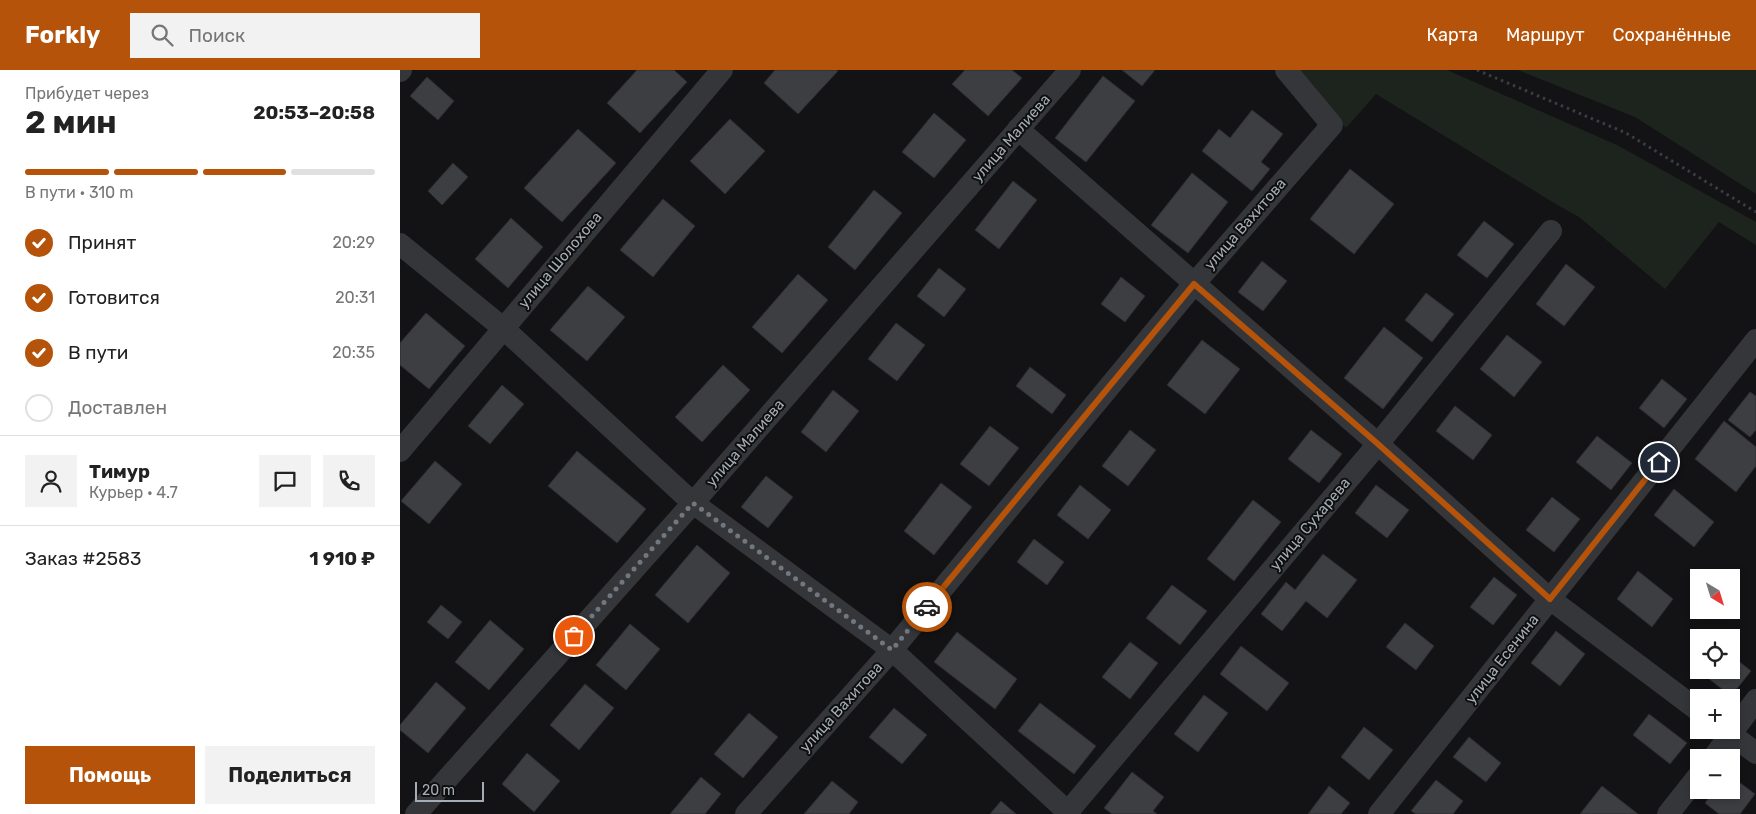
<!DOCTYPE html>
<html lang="ru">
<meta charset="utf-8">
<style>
body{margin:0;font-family:Rubik,sans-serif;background:#f2f2f2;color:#222;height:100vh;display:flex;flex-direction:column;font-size:19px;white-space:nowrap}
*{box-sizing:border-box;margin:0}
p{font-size:16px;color:#767676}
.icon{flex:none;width:28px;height:28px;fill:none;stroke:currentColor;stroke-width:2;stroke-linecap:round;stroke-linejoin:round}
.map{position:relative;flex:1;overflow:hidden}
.drawer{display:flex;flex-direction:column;background:#fff;width:400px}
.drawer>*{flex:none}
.needle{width:32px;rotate:142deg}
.fabs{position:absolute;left:1290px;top:499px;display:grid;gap:10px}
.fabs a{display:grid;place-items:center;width:50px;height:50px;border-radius:0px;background:#fff;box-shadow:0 2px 8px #0003;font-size:25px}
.scale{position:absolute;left:15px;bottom:12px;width:69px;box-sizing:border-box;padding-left:5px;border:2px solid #a4adb6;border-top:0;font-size:14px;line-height:18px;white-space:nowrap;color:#a4adb6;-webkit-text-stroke:4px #0e0e0f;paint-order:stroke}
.pin{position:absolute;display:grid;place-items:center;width:42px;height:42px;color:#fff;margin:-21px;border:2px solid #fff;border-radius:50%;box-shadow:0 1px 5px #0007}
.courier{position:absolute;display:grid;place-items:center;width:50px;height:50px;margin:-25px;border:4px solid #b45309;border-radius:50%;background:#fff;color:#222;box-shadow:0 1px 6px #0007}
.headline em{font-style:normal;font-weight:700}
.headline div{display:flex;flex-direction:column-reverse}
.headline{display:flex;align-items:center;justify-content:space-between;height:85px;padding:0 25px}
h1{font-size:32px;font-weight:700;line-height:38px}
.bar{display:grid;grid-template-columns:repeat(4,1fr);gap:8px 5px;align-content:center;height:60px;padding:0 25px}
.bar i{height:6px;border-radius:4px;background:#e0e0e0}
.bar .current{background:#b45309}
.bar p{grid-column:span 4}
.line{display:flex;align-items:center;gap:12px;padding:0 25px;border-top:1px solid #e0e0e0}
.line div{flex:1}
.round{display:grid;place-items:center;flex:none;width:52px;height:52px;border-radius:0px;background:#f2f2f2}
ol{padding:0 25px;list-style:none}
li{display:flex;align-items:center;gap:15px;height:55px}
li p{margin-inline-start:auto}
li .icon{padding:5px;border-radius:50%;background:#b45309;color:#fff;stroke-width:4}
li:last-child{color:#767676}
li i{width:28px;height:28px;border:2px solid #e0e0e0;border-radius:50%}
.primary-button{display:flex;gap:10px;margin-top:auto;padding:10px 25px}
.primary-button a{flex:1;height:58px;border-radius:0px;background:#b45309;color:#fff;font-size:20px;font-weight:700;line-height:58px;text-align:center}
.primary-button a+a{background:#f2f2f2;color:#222}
header{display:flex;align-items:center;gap:30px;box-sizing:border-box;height:70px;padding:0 25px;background:#b45309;color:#fff}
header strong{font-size:24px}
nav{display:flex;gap:28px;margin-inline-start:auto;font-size:18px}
.search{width:350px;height:45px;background:#f2f2f2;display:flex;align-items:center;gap:12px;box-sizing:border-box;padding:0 18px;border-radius:0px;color:#767676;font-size:19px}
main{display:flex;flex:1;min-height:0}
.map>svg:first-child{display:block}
.green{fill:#1d241d}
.building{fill:#3d3e42;stroke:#2d2d31}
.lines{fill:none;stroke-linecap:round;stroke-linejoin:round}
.path{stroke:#3a3d41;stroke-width:3;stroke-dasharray:2.5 4;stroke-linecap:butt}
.minor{stroke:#34363a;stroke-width:22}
.done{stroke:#71777e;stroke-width:5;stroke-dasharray:0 9}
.route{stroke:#b45309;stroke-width:6}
.labels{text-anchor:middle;stroke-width:4;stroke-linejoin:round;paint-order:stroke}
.street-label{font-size:15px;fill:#a4adb6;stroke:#0e0e0f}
</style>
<header>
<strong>Forkly</strong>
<div class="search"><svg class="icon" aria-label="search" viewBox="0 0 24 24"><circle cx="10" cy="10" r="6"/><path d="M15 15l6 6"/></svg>Поиск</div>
<nav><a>Карта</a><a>Маршрут</a><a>Сохранённые</a></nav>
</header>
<main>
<section class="drawer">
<div class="headline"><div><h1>2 мин</h1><p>Прибудет через</p></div><em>20:53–20:58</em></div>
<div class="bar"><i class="current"></i><i class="current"></i><i class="current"></i><i></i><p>В пути · 310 m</p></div>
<ol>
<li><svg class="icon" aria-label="check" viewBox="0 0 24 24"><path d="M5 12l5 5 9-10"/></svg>Принят<p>20:29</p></li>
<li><svg class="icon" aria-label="check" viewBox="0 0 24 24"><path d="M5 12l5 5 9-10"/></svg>Готовится<p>20:31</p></li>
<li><svg class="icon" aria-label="check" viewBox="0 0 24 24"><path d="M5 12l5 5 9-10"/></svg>В пути<p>20:35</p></li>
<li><i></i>Доставлен</li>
</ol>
<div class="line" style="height:90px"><a class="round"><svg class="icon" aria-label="person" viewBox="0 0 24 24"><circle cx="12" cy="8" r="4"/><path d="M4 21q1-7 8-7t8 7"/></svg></a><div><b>Тимур</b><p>Курьер · 4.7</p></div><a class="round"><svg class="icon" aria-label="chat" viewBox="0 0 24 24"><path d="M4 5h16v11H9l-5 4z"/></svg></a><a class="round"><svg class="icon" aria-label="phone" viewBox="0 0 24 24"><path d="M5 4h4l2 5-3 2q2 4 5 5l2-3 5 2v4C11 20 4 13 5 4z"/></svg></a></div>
<div class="line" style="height:65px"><div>Заказ #2583</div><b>1 910 ₽</b></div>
<div class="primary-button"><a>Помощь</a><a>Поделиться</a></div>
</section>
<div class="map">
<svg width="1356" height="744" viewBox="0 0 1356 744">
<rect width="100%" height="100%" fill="#131315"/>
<!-- green -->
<g class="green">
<polygon points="895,0 1047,0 1217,75 1356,152 1356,175 1319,152 1265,219 1179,147 1159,136 976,24 946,58"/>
<polygon points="1118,0 1356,0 1356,124 1235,47"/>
</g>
<!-- building -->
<g class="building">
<polygon points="237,0 274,0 287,12 240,63 207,33"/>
<polygon points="375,0 436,0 438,1 398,44 364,13"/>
<polygon points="565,0 612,0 622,8 588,46 552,14"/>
<polygon points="722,0 755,0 742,16"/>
<polygon points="703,6 735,31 686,92 655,68"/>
<polygon points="27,7 54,31 38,50 10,26"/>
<polygon points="852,40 883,64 861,92 870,99 852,121 802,81 819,59 830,68"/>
<polygon points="534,43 566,70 534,108 502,82"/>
<polygon points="330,49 365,81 325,124 290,91"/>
<polygon points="178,59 216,93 162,152 124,118"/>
<polygon points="53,93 68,107 42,135 28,121"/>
<polygon points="950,99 994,134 954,184 910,149"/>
<polygon points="792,103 828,132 788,183 751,155"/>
<polygon points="613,111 637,130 599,179 575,160"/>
<polygon points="474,120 502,143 455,200 428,177"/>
<polygon points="263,129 295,156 253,207 220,180"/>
<polygon points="111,148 143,177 108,218 75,189"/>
<polygon points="1084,151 1114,174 1087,208 1057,185"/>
<polygon points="862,191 887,211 863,241 838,222"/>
<polygon points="1166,194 1195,217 1164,256 1136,234"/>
<polygon points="539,198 566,219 544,247 517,226"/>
<polygon points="398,204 428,230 382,283 352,257"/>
<polygon points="721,207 745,226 725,252 701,234"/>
<polygon points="188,216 225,247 187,291 150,260"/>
<polygon points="1026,223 1054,244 1032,272 1005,250"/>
<polygon points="26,243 65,276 29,319 0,295 0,273"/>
<polygon points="496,253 525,275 497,311 468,289"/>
<polygon points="984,257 1023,288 983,339 944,308"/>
<polygon points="1107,265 1142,292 1114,327 1080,299"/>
<polygon points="802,270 840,299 805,344 767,315"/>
<polygon points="323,295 350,320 302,372 275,347"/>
<polygon points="630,297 666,325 652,344 616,316"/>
<polygon points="1262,309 1287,329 1264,358 1239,338"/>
<polygon points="102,315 124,334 90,374 68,356"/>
<polygon points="433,320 459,341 426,382 401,362"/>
<polygon points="1350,322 1356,326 1356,360 1350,367 1328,350"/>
<polygon points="1055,336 1092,365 1073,390 1036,361"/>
<polygon points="1324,351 1356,377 1356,396 1336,422 1295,389"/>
<polygon points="590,356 619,378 589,416 560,394"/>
<polygon points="730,360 756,380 728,416 702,396"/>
<polygon points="911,360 942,384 919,413 888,389"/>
<polygon points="1197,366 1232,393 1211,420 1176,392"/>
<polygon points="177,381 246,439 217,473 148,416"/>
<polygon points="35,391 62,414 29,454 1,431"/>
<polygon points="366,406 393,427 368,458 341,437"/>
<polygon points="541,413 572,437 534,485 504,461"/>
<polygon points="680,415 711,440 688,469 657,445"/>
<polygon points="976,415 1009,440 987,468 955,443"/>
<polygon points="1274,419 1314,452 1294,477 1254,445"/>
<polygon points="1152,427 1180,449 1154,482 1126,460"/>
<polygon points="853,430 881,452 834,511 807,489"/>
<polygon points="634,469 664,492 647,515 617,492"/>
<polygon points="297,475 330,503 288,553 255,525"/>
<polygon points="923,484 957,510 927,548 906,531 882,561 861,544 886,512 895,520"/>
<polygon points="1238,501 1273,529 1252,557 1217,529"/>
<polygon points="1094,507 1117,525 1093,555 1070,537"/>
<polygon points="772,515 807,541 780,575 746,548"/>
<polygon points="41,535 62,552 48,569 27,552"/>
<polygon points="90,550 124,579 89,620 55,592"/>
<polygon points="1005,553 1034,576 1016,600 986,577"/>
<polygon points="230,554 260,579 226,620 196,595"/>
<polygon points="1156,561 1185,584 1160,616 1131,593"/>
<polygon points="557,562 617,609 595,639 534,592"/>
<polygon points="730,572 758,593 730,629 702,607"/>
<polygon points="841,576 889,613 867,641 820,604"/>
<polygon points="1331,585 1351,601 1331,626 1304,605 1308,600 1331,600"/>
<polygon points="36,612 66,638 28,683 0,660 0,655"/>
<polygon points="185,614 214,638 179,680 150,655"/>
<polygon points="804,625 828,643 798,682 774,664"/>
<polygon points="640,633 696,676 674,704 618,661"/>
<polygon points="494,638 527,665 502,694 469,667"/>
<polygon points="349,643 378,667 343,708 314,684"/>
<polygon points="1249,644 1287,673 1270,694 1233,665"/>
<polygon points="964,657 993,680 969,710 941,687"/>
<polygon points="1069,667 1101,693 1086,712 1053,687"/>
<polygon points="127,683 160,711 134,742 102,714"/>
<polygon points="732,702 764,727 753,741 757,744 712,744 704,738"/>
<polygon points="1331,706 1355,724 1340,744 1319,744 1305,733 1315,720 1331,720"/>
<polygon points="301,707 321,724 305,744 270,744"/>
<polygon points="1036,710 1063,731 1053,744 1016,744 1011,741"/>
<polygon points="432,711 458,732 449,744 404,744"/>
<polygon points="929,716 950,733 941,744 908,744"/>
<polygon points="1202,716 1238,744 1180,744"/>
<polygon points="601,731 616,744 590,744"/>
</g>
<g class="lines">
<!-- path -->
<polyline class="path" points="1077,0 1226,63 1356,142"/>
<!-- minor -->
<g class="minor">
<polyline points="0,1 1,0"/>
<polyline points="618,59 978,374 1150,529 1299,641"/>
<polyline points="0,174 103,258 293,433 492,580 670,744"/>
<polyline points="0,381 322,0"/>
<polyline points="1325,660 1356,683"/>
<polyline points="1313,688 1356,630"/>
<polyline points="16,744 293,433 670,0"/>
<polyline points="346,744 492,580 794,214 932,55 886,0"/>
<polyline points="666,744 978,374 1151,161"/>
<polyline points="979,744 1356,270"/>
<polyline points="1268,744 1299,705"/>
</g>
</g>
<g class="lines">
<!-- done -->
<polyline class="done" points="174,566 293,433 492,580 527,537"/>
<!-- route -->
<polyline class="route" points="527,537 794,214 978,374 1150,529 1259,392"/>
</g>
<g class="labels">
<!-- street labels -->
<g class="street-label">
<text transform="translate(611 68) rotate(-49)" y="5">улица Малиева</text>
<text transform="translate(845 154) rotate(-49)" y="5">улица Вахитова</text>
<text transform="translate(160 190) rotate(-50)" y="5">улица Шолохова</text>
<text transform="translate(345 373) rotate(-49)" y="5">улица Малиева</text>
<text transform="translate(910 454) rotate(-50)" y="5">улица Сухарева</text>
<text transform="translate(1102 589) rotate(-52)" y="5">улица Есенина</text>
<text transform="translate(441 637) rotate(-48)" y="5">улица Вахитова</text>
</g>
</g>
</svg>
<div class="fabs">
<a><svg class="needle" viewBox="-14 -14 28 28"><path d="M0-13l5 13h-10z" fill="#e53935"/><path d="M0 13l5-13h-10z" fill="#767676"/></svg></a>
<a><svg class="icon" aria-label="locate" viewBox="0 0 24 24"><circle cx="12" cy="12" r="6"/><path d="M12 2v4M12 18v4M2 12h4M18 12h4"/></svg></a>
<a>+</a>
<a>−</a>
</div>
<div class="scale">20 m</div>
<div class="pin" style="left:174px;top:566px;background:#ea580c"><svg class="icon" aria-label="bag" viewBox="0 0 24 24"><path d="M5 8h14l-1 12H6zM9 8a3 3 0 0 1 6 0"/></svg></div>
<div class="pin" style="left:1259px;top:392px;background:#1f2937"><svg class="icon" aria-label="home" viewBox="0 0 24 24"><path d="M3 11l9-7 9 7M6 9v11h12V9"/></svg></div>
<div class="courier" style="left:527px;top:537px"><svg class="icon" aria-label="car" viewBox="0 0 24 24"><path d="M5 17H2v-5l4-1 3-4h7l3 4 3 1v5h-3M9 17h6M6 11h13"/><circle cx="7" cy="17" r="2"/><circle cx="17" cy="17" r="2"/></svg></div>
</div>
</main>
